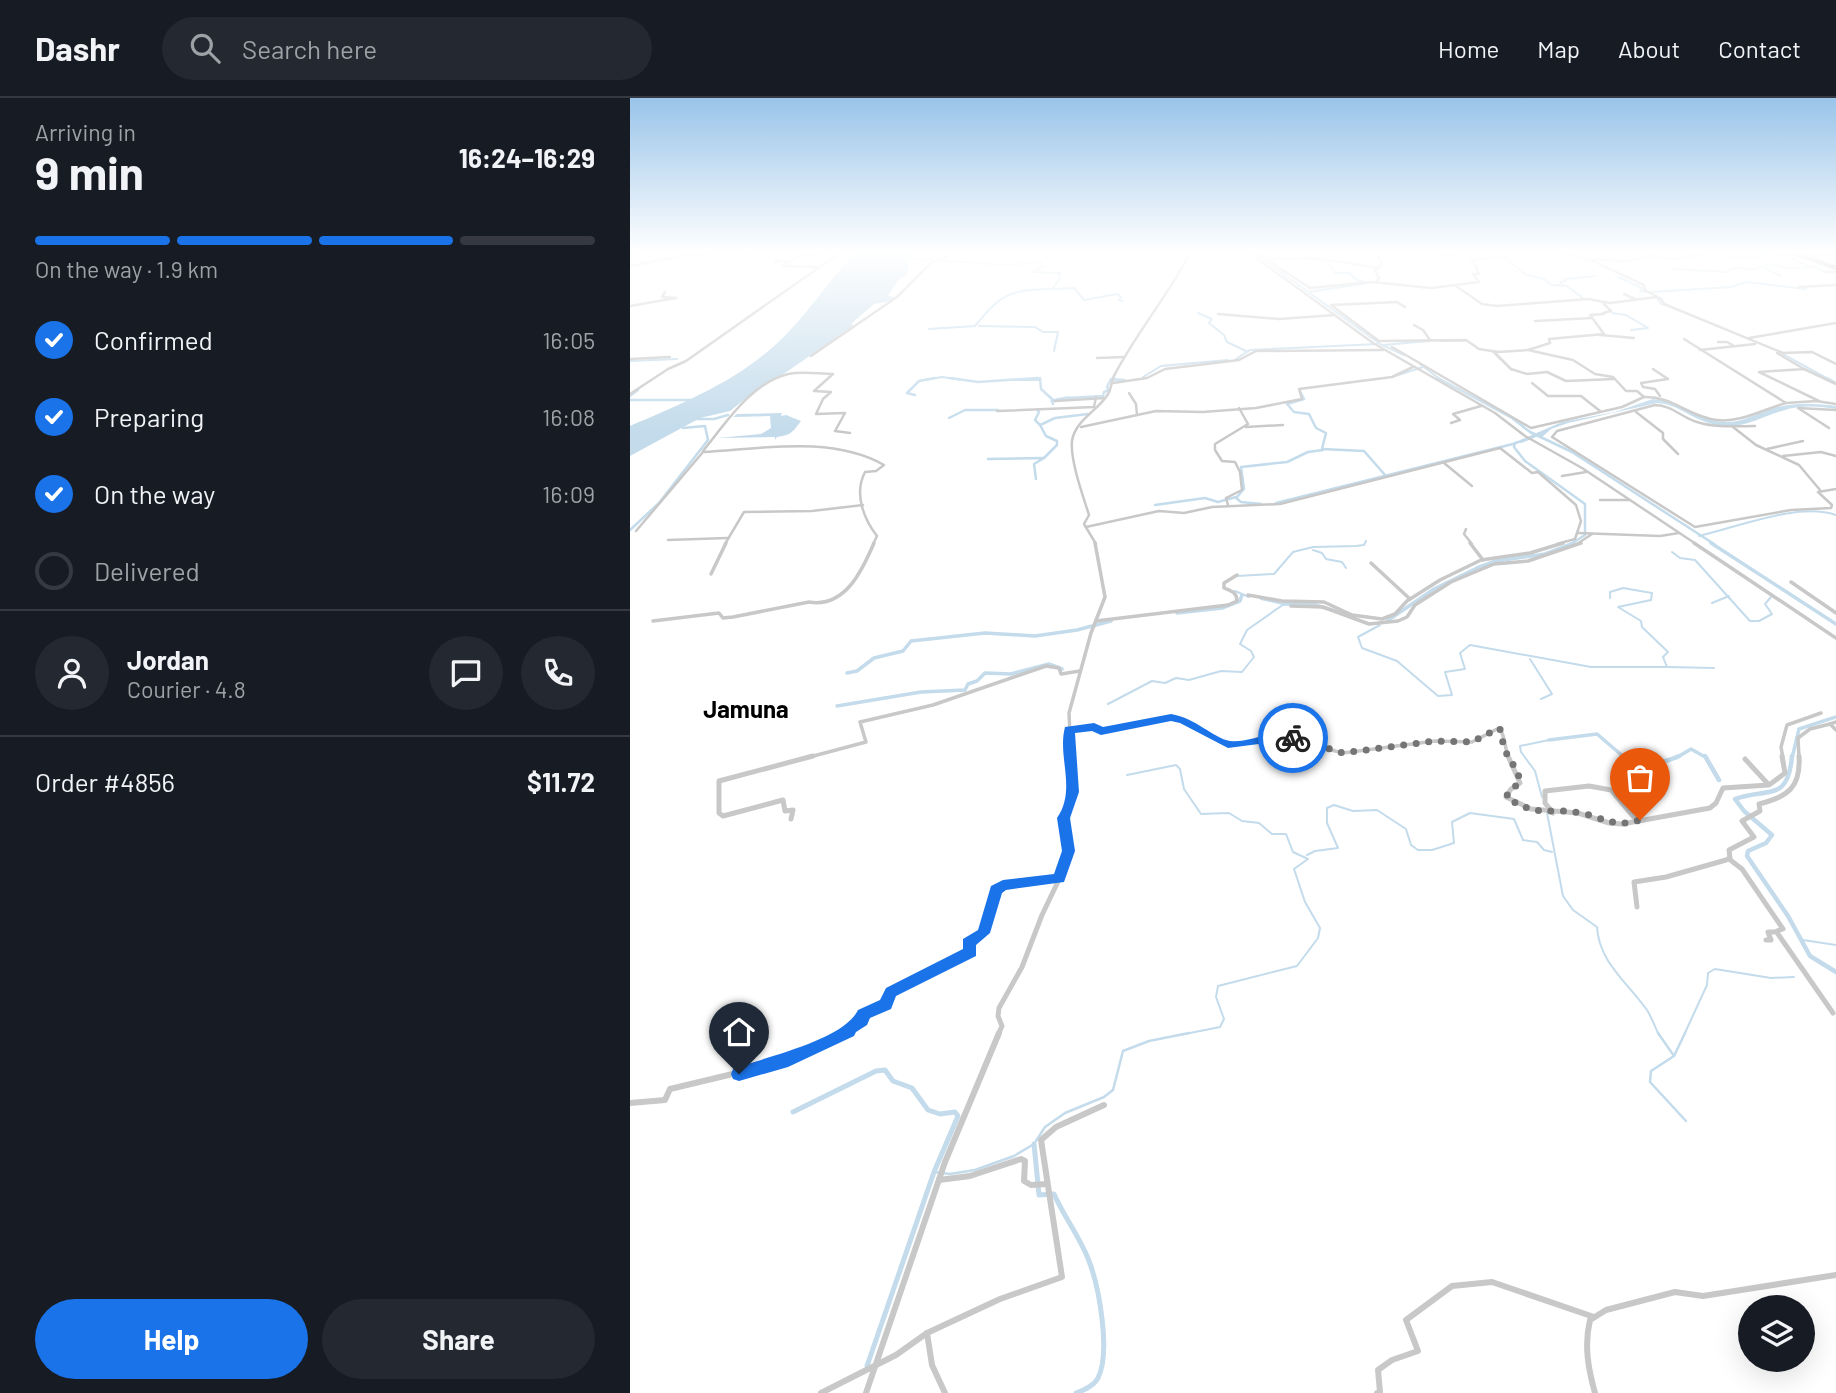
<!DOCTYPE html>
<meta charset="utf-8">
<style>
body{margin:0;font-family:Barlow,sans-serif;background:#242831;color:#f1f3f6;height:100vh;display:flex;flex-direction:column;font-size:26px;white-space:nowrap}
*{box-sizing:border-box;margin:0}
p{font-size:23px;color:#9ea1a6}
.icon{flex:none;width:38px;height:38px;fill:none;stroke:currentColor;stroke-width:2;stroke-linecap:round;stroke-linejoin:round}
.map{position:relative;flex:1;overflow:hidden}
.side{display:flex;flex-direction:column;background:#171b24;width:630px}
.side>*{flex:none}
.controls{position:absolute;left:1108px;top:1197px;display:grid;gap:14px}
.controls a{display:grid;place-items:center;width:77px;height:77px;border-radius:50%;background:#171b24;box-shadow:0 7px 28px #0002;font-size:35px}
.pin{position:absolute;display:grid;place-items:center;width:60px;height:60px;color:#fff;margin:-72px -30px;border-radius:50% 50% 50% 0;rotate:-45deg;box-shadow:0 0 7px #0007}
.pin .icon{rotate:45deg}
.courier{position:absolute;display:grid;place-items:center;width:70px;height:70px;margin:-35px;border:5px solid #1a73e8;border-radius:50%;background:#fff;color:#222;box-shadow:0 2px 9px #0007}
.summary em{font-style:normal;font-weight:700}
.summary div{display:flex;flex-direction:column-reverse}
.summary{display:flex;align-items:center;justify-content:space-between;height:119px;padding:0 35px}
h1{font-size:46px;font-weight:700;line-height:52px}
.bar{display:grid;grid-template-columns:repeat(4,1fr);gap:10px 7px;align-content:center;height:84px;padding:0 35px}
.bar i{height:9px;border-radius:5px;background:#363941}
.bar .selected{background:#1a73e8}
.bar p{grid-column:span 4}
.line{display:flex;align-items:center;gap:18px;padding:0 35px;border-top:2px solid #363941}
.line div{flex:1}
.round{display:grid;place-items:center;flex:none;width:74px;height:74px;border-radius:37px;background:#242831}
ol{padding:0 35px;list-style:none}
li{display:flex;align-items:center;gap:21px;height:77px}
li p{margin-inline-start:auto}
li .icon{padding:7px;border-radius:50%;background:#1a73e8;color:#fff;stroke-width:4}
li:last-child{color:#9ea1a6}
li i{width:38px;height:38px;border:4px solid #363941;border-radius:50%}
.primary-button{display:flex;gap:14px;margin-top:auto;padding:14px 35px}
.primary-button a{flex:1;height:80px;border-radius:42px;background:#1a73e8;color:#fff;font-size:28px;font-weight:700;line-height:80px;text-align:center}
.primary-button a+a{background:#242831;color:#f1f3f6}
header{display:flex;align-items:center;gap:42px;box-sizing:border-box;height:98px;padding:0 35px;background:#171b24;border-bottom:2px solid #363941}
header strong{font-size:33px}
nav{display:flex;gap:38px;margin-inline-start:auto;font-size:24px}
.search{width:490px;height:63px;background:#242831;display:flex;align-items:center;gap:18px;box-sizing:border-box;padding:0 24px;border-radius:38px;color:#9ea1a6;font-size:26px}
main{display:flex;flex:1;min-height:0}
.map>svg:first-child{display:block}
.water{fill:#c3dbeb}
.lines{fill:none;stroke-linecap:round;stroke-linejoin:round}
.stream-far1{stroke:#c3dbeb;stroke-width:2}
.stream{stroke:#c3dbeb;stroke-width:2.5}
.canal-far4{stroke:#c3dbeb;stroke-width:2}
.canal-far3{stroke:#c3dbeb;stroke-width:2.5}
.canal-far2{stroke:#c3dbeb;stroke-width:3.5}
.canal-far1{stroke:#c3dbeb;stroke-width:4.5}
.canal{stroke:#c3dbeb;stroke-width:5}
.river{stroke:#c3dbeb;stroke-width:3.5}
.minor-far3{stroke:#c8c8c8;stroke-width:2.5}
.minor-far2{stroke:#c8c8c8;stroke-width:3.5}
.minor-far1{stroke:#c8c8c8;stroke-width:5}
.minor{stroke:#c8c8c8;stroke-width:6}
.highway{stroke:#929292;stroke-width:4.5}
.route{fill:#1a73e8}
.done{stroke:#757575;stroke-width:7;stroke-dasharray:0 12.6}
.labels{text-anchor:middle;stroke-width:7;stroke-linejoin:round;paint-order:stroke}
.quarter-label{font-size:24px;font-weight:bold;fill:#000;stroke:#fff}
</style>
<header>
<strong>Dashr</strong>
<div class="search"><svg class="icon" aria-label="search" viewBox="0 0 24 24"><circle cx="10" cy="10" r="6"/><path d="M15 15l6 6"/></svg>Search here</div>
<nav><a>Home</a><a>Map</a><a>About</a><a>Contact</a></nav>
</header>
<main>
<section class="side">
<div class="summary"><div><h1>9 min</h1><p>Arriving in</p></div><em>16:24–16:29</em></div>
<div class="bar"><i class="selected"></i><i class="selected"></i><i class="selected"></i><i></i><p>On the way · 1.9 km</p></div>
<ol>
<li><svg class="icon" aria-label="check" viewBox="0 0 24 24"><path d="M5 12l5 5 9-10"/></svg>Confirmed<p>16:05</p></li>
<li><svg class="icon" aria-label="check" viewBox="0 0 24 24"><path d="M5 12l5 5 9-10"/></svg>Preparing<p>16:08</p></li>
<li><svg class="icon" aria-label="check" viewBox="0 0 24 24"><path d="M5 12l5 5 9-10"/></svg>On the way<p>16:09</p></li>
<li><i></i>Delivered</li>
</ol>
<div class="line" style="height:126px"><a class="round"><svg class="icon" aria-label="person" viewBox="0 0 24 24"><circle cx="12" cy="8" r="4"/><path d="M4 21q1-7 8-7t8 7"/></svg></a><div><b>Jordan</b><p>Courier · 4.8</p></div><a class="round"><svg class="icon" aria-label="chat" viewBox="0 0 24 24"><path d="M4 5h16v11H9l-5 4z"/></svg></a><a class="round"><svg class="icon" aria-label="phone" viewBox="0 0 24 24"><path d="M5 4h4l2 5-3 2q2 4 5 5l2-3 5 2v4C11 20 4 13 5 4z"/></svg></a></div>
<div class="line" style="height:91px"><div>Order #4856</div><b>$11.72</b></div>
<div class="primary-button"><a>Help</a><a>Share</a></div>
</section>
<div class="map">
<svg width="1206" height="1295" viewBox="0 0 1206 1295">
<rect width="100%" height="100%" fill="#fff"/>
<!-- water -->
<g class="water">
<path d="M226,154H280L277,177L269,181L258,198L265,199L260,203L244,206L222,225L223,228L155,275L126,292L100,313L70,320L0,358V328C46,308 98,287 137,254C172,226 195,186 226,154Z"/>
<path d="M1023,301C1048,302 1068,323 1094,324C1112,325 1125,316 1141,311C1163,304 1184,305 1206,308V311C1188,308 1169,307 1152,313C1134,318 1118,328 1099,328C1066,328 1052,306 1027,305L938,325L921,331L911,340L902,337L932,324L985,314Z"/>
<path d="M152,315L151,318L156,317L171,323C162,335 161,337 147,339L145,342V339L87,340L131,336L141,330L140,318L103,319L107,316Z"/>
</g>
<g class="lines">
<!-- stream-far1 -->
<g class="stream-far1">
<polyline points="1162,157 1162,161 1179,168"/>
<polyline points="879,163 895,176 914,181 922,187"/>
<polyline points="411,164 413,168 403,174 430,175 429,182 422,191 444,190 454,202 487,196 491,199 489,202 493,203"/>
<polyline points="1185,169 1195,174"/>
<polyline points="1044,171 1097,174 1102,170 1125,171 1142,166 1155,170 1184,169"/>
<polyline points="1136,171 1151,178"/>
<polyline points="933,187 930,184 936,183 934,181 966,178"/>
<polyline points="982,215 996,217 1018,230 1001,232"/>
<polyline points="349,228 405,229 413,234 428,234 424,253"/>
<path d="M299,231L345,228C371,196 379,192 420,191"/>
<path d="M1069,438C1108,429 1168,404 1206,417"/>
<polyline points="683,452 692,455 696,461 712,464 716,470"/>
<polyline points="1042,454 1050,460 1065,462 1120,523 1129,523 1142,516 1135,506 1141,499"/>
<polyline points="607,478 644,476 663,454 683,449 726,448 734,447 736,443"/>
<polyline points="605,493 619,499"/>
<polyline points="631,501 653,506"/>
<polyline points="1082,505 1099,498"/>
<polyline points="750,527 728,539 732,550 767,563 808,598 822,597 815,574 835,571 830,555 840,547 961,569 1037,569 1033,559 1038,554 1012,529 1011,523 988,509 1021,502 1022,495 993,490 980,494 980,500"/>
<polyline points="900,561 922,596 911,601"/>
<polyline points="1038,569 1084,570"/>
<polyline points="478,606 522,583 535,585 546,580 559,582 591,573 612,574 624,559 621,553 610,546 617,532 654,506"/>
<polyline points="497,677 546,667 550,671 554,691 571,716 599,715 612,723 629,725 642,736 656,736 663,754 678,761 664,771 675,804 690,830 688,840 667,868 588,888 586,899 594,921 590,929 550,937"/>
<polyline points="912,699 905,673 891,654 890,648 919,642"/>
<path d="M917,715L933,798L943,812L967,829C969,864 997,884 1017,912C1022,920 1025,929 1029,937"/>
<polyline points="677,757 685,753 708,750 697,725 697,710 704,707 723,713 747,712 776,731 781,747 788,752 802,752 824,745 822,724 840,715 884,721 893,742 907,744 914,752 922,754"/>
<polyline points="1173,842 1206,847"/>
<polyline points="1054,937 1077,887 1078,875 1085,871 1141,880 1164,879"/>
</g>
<!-- stream -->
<g class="stream">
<polyline points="1028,935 1044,958"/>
<polyline points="1055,935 1044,958 1021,973 1020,984 1056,1023"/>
<polyline points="304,1074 320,1076 345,1072 384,1058 404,1046 415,1029 435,1015 474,999 483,992 493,953 519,943 559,935"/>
</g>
<!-- canal-far4 -->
<g class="canal-far4">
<polyline points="623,154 750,246 774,257"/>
<polyline points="678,154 682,161 688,162"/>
<polyline points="1085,154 1092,159 1161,158"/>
<polyline points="276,160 376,167 411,164 423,154"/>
<polyline points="689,162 702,169 705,175 720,175 725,181 737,185"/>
<polyline points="988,179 1012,190 1010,193 1017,194"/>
<polyline points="922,187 937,188 954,201"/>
<polyline points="679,194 738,185"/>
<polyline points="1021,194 1101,189 1116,184 1176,191"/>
<polyline points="1027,200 1031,206 1039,208"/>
<polyline points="568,215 582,221 579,225 594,237 597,244 616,253"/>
<polyline points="810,243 834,243"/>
<polyline points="753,247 799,243"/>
<polyline points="1149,254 1200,282"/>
<polyline points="865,256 882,272"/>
<polyline points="606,261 620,252 747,246"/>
<polyline points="0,263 47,261"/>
<polyline points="790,266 811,282"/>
<polyline points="513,279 531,268 598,262"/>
<polyline points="762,279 793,269"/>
<polyline points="295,282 312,279 333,282"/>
<polyline points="381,282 410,282"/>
<polyline points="481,282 493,282"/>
</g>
<!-- canal-far3 -->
<g class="canal-far3">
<polyline points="320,280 348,284 408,280"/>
<polyline points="410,280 411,291 422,301 423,306"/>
<polyline points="808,280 882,320 900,334 942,354 1084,446"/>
<polyline points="1197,280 1206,285"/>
<polyline points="670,293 674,301 657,306 664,314 679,316 686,330 696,335 692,351 734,353 755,377"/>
<polyline points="285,297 277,295 289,283 305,280"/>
<polyline points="0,298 8,292"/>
<polyline points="438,300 473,298 474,294 479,292 477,289 481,281 495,282"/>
<polyline points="0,302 61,302"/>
<polyline points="407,311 409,314 405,322 410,327"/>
<polyline points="319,320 335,312 368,312"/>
<polyline points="62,321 84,321 98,317"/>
<polyline points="892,343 885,345 884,349 895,363 955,406 955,437 941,446"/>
<polyline points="414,360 427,347 427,343 416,338 410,327 425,320 458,316"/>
<polyline points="358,361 414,360 404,366 406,381"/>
<polyline points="646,405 883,346"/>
<polyline points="631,406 611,404 606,400 614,391 611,369 657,364 678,354 693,352"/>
<polyline points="525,407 575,400 588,404 606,399"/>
<polyline points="0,432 29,405 78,342 75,328 53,330"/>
</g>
<!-- canal-far2 -->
<g class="canal-far2">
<polyline points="1081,445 1206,526"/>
<polyline points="654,506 682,506 712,515"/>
<polyline points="547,515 592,510 610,503 612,497"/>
<polyline points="757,523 804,491 849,469 866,463 915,456 944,445"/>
<polyline points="217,575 227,573 244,560 273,553 281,543 355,535 405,538 447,532 481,523"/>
<polyline points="207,608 291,594 335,592 338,586 347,583 355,575 381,576 419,566 432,571"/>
<polyline points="919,642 967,636 995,660"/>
<polyline points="1046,660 1061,651 1077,660"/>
<polyline points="1162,660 1169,631 1206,619"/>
</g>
<!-- canal-far1 -->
<g class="canal-far1">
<path d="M992,658C1011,668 1030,667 1049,658"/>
<polyline points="1075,658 1089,682"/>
<path d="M1162,658C1158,705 1138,689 1105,701L1114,713L1142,737L1136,745L1118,753L1117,758L1158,818L1180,858L1206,874"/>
</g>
<!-- canal -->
<g class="canal">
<polyline points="163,1014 246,973 255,972 263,983 282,990 298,1012 310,1016 325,1014 328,1018 304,1074 237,1268"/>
<path d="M404,1046L409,1097L424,1096C434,1119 450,1139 459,1163C469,1189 481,1254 468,1280C464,1288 454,1292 446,1295"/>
</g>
<!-- river -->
<g class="river">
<polyline points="422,303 438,300"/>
<polyline points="892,343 909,336"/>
</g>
<!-- minor-far3 -->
<g class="minor-far3">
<polyline points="118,154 116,156 144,154"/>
<polyline points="149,154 152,156 145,164 157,163"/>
<polyline points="618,154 743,245 865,315 895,338 952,370 1066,446"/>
<polyline points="625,154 680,190 742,184 801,190 849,184 843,176 849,176 843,162"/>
<polyline points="834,154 839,155 843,162 867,159 878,161"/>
<polyline points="927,154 961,162 1014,187 1015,192 1031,201 1034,206 1153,255 1182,254 1206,266"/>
<polyline points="0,156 28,154"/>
<polyline points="815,157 828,156 827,154"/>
<polyline points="1177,159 1206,155"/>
<polyline points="638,161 687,160 749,170"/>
<polyline points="962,161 996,163 1023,158 1045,161 1083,154"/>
<polyline points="0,168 57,157 114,154"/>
<polyline points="189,169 152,168 169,158 210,154"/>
<polyline points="1196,174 1206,174"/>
<polyline points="746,184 749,180 745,172 752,167 747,154"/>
<polyline points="826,188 852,206 867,208 958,201 980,205 1027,199"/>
<polyline points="1169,189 1206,187"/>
<polyline points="994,196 1005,201"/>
<polyline points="973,205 981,213 973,215"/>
<polyline points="0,208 46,200 32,199 35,194"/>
<polyline points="775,209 767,204 701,207 749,243 836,242 849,251 868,254 898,252"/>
<polyline points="588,216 649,221 705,217"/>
<polyline points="905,223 962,220"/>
<polyline points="784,227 793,232 800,242"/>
<polyline points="970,237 1004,240"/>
<polyline points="1119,240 1206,225"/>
<polyline points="1054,241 1156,305 1186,303 1206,306"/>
<polyline points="1088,244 1097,244 1104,248"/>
<polyline points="762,249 901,330 992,309 1014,299 1007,293 996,293 983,279 965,276 943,262 898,252 920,245 919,241 974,236 960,217 974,216"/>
<polyline points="1070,252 1125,246"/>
<polyline points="863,253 881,271 897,276 917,274 936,283 984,281"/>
<polyline points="1147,255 1174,271 1129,274 1189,303"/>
<polyline points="181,258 267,199 301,165 317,159 318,154"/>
<polyline points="467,260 494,259"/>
<polyline points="0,261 40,259"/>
<polyline points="1023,271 1038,281 1011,285 1013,289 1025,291 1030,298"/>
<polyline points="1174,271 1206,286"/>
<polyline points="483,285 517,280 535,271 609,262 626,253 753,252"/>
<polyline points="902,285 918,298 951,298 970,313"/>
<polyline points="499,295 506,306 507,317"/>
<polyline points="0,296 38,271 56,263 211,154"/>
<path d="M1014,299C1042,298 1060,319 1087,322C1110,325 1134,311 1156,305"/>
<polyline points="425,303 475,300"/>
<polyline points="367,313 464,309 466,299"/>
<polyline points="1006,314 1033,335 1033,341 1048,356"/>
<polyline points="821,325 830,322 823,316 851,308"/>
<path d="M1125,328C1106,328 1086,330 1067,324C1052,320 1042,307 1025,307L927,333L922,339L1065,429L1161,412L1201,410L1202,407L1188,394L1206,391"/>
<polyline points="451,329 526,313 573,314 626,310 672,301 669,291 762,279 783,269"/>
<polyline points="616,329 653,327"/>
<polyline points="1103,329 1126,347 1169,367 1190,392"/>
<polyline points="1199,330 1168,310 1206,312"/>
<polyline points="1137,351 1173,343"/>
<path d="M73,353C96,325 121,285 158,276C173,273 189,276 203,276L184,293L201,294L193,301L186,316L215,315L205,333L220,335"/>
<polyline points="1153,358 1191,354 1206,358"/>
<polyline points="814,365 842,388"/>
<polyline points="932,378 956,374"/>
<polyline points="970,402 999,402"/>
<polyline points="598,407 596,400 612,392 610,374 605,364 592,363 585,352 585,346 618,326 609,310"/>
<polyline points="456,429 529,413 554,415 582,409 650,406 870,350 902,375 908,374 946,407 951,423 945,441 927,446"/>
<polyline points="836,431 834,436 842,446"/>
<path d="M6,433L73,354C131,351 201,337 254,367L246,373L235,374C224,395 233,420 247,438L243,446"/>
<polyline points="948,435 1030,438 1049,435"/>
<polyline points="38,442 97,440"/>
<polyline points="95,446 114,414 182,413 233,407"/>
<path d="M466,446L454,426L459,417C453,398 440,362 442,343C445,322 468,313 478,296C482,290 481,282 485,276C506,236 535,201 557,161L555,154"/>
<polyline points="947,446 962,436"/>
</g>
<!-- minor-far2 -->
<g class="minor-far2">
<polyline points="840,445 853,462"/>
<polyline points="1064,445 1206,540"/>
<polyline points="741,465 780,501"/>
<polyline points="81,476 96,445"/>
<polyline points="1161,484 1206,515"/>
<polyline points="618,497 652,503 694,504 722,517 752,521 765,516 777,503 810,482 851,462 900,455 933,445"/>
<polyline points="661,508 693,509 739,526 768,523 777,519 785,507 821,484 864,466 898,463 951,445"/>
<path d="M23,523L89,515L93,520L103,519L179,504C215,510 232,473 244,445"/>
<path d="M466,523L598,507L607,503C607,494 601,493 594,490V485L607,477"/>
<polyline points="1206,624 1200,626 1206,632"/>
<path d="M439,632L464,629L471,633L541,620L553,621L598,647L651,639L713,655L805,643L842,644L869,630C876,638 874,650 879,660"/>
<polyline points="176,660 236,644 230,624 303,607 416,568 429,570 431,576 450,573"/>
<polyline points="441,660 439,615 461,535 475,499 465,445"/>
<polyline points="1153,660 1151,649 1157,627 1191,615"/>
<polyline points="1169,660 1168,640 1180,631 1200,626"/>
</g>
<!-- minor-far1 -->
<g class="minor-far1">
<polyline points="878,658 890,685 881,691 876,699 901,711 948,715 979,725 992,726 1080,710 1086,705 1093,690 1139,687 1155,675 1152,658"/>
<polyline points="1115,661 1138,686"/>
<polyline points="923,715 915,705 915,693 959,688 981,692 1007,723"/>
<polyline points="161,721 163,712 155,713 153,702 93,718 89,715 89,683 183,658"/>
<polyline points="1099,761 1112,771 1153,831 1147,833 1148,836 1203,915"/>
<path d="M1007,809L1004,784L1036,779L1096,762L1100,760L1099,752L1124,739L1112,723L1130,713L1129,706C1158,699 1171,689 1169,658"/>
<polyline points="1136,842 1141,842 1138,834 1147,834"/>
<polyline points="211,937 232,923 233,916 256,906 261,894 341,853 338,845 353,835 366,792 373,787 429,781"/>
<path d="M368,937L372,928L368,918L369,910L392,869L412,817L434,771L439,753L433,720C447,703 442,679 441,658"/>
</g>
<!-- minor -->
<g class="minor">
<polyline points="0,1005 35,1002 40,991 132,969 215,935"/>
<polyline points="309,1082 340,1078 391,1061 395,1063 394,1083 401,1087 417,1086"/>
<polyline points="297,1235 302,1267 315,1295"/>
<polyline points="191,1295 266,1257 297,1235 370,1201 432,1179 411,1042 426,1029 474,1007"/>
<polyline points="236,1295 315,1064 369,935"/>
<polyline points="747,1295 750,1294 748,1272 762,1262 788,1253 776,1222 822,1188 862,1184 964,1219"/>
<path d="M965,1295C958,1270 954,1247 960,1222L976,1212L1045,1194L1073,1198L1206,1177"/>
</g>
<!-- highway -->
<polyline class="highway" points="1161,154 1206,170"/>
</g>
<!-- sky -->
<linearGradient id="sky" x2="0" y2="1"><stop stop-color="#99c4e9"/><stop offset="0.46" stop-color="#fff"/><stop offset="1" stop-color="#fff" stop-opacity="0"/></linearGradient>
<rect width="1206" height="335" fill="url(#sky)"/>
<!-- route -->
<path class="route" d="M541,616C566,620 583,640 600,643C621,646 651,626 669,640L663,644L651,643L598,650L550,625L541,623L471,637L462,633L445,635L449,694L440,720L445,753L434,784L376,792L372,795L360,835L346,847V858L266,898L261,911L240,920L237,927L226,934L224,938L158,969L109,983L103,981L101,976L103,971C135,959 214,942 228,912L250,902L256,890L333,851V841L348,832L361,788L373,782L424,776L432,753L427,720C447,691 427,659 435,629L464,625L473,629Z"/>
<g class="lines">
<!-- done -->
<path class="done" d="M663,640L713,655L805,643L842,644L869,630C874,636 871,644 875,652C880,664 889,672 890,685L881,691L876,699C909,721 919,709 951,715C975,720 983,730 1010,722"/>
</g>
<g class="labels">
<!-- quarter labels -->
<g class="quarter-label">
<text x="116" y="620">Jamuna</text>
</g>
</g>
</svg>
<div class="controls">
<a><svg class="icon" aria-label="layers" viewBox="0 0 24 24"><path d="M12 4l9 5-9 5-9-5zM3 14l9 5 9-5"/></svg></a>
</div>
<div class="pin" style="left:1010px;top:722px;background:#ea580c"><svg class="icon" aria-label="bag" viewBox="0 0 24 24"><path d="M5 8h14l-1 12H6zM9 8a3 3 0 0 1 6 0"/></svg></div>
<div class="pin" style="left:109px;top:976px;background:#1f2937"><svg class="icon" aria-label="home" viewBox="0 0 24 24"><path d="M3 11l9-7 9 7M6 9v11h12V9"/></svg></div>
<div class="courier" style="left:663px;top:640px"><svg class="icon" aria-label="bike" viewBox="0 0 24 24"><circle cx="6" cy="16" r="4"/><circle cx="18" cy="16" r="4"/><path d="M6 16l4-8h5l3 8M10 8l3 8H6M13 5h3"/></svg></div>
</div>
</main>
